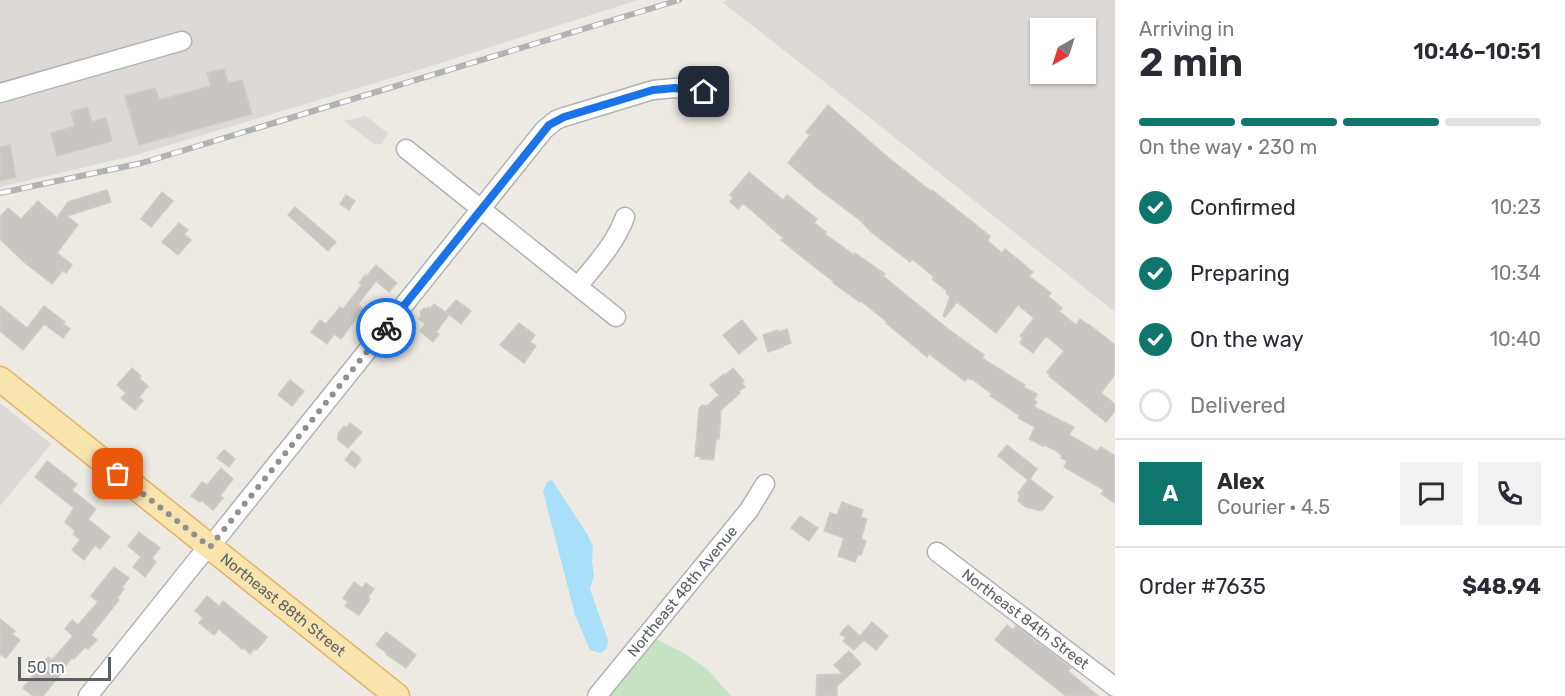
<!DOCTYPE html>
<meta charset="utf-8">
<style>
body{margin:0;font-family:Rubik,sans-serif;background:#f2f2f3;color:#2b2b33;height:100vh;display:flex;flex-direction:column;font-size:22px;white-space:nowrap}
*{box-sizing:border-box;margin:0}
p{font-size:20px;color:#7c7c81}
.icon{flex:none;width:33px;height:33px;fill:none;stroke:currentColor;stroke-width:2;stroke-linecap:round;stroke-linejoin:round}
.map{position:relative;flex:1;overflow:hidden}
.side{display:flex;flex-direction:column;background:#fff;width:450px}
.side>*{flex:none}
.needle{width:39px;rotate:219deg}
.controls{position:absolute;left:1030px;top:18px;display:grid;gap:12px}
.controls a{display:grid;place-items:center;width:66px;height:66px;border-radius:0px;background:#fff;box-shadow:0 2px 4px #0004;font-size:30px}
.scale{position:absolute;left:18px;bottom:15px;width:93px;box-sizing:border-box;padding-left:6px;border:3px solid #5c6064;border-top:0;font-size:16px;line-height:21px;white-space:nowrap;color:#5c6064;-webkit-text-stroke:4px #fff;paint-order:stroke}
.pin{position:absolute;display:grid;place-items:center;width:51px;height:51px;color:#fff;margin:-26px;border-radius:12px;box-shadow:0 3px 9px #0006}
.courier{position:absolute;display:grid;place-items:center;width:60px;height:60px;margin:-30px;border:4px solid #1a73e8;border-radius:50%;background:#fff;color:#222;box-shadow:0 2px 8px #0007}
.head em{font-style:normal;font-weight:600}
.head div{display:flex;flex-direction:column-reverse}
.head{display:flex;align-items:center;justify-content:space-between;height:102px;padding:0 24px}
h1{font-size:39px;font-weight:600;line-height:45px}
.bar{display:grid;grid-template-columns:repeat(4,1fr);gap:9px 6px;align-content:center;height:72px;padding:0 24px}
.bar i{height:8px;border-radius:4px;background:#e1e1e2}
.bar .current{background:#0f766e}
.bar p{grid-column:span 4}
.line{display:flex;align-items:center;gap:15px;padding:0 24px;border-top:2px solid #e1e1e2}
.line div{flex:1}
.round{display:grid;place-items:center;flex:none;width:63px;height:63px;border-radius:0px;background:#f2f2f3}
ol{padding:0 24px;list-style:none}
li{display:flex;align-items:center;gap:18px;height:66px}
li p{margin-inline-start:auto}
li .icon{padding:6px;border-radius:50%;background:#0f766e;color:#fff;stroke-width:4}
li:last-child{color:#7c7c81}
li i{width:33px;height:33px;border:3px solid #e1e1e2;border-radius:50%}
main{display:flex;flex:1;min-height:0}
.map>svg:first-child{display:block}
.industrial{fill:#dcd9d6;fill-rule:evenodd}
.green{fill:#c6e3c2}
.water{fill:#a9e0f9}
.building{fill:#c9c5c2;stroke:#d2cbc3;stroke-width:1.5}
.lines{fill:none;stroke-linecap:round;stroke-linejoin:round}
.minor-casing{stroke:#afb2b6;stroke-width:21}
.major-casing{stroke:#e7b264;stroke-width:27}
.minor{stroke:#fff;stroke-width:18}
.major{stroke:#f9e4ae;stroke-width:24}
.rail-casing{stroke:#b2b3b4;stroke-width:6}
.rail{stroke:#fff;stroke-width:4;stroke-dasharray:11;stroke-linecap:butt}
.done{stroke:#8f9091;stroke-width:6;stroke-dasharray:0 10.8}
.route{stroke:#1a73e8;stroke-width:8}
.labels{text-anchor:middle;stroke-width:5;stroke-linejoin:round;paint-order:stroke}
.street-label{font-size:15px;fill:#5c6064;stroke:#fff}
</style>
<main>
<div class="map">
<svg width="1115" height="696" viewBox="0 0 1115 696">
<rect width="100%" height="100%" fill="#edeae4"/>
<!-- industrial -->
<g class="industrial">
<polygon points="0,0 638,0 425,68 136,155 0,187"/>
<path d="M728,0H1115V312L822,80L722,2ZM1041,28H1086V74H1041Z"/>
<polygon points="365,116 388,133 381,144 374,144 344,121"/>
<polygon points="0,403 51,444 0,506"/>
</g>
<!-- green -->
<polygon class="green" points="652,637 684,653 707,669 731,696 606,696"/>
<!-- water -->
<polygon class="water" points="552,480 587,534 593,546 592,561 594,576 590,589 608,640 607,648 601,653 590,650 575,615 543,491 547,482"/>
<!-- building -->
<g class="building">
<polygon points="224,69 228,83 242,80 252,114 139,145 125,96 155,88 159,100 211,86 207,73"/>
<polygon points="828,105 891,160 931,191 932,190 990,236 988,241 1002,253 1005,249 1033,272 1029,276 1051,293 1048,296 1062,308 1059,311 1076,325 1080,319 1087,324 1088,324 1115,345 1115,374 1101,393 1115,404 1115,411 1106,422 1049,376 1050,375 1047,372 1064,351 1046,336 1033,353 1020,343 1023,338 1020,336 1034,318 1018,305 996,333 957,302 945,317 943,316 950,297 946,293 947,291 932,279 934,277 912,259 910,262 870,231 861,221 817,188 788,163 810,135 806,132"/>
<polygon points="87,107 92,122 106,118 112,141 57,156 51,133 75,126 71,112"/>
<polygon points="10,145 16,177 0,181 0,147"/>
<polygon points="749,172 783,200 787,195 817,219 814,223 826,232 825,234 854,255 855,253 885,274 883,276 948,329 984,355 982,358 1025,385 1023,387 1037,394 1034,400 1037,402 1034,407 1074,427 1069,435 1097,451 1101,447 1115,456 1115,503 1101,494 1104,490 1064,467 1067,461 1061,458 1062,456 1055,450 1044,445 1043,446 1029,439 1035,427 1018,418 1019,415 990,396 992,394 972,379 971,380 968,378 965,381 929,354 927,357 886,323 887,322 861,301 860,302 833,283 834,282 798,254 781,240 783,238 743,203 738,209 730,202 733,198 730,195"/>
<polygon points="107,190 111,202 67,216 78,225 57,253 72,265 66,273 63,270 52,284 25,263 0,239 0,217 8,208 21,219 38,201 57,218 68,202"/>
<polygon points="162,192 173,201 151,227 141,219"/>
<polygon points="346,195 355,201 349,210 340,204"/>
<polygon points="295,207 336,242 328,251 288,215"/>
<polygon points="179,223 188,230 184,234 191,240 178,255 162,242"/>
<polygon points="376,265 397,283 389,292 376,281 358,304 363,309 341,339 334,334 327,344 311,332 320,320 326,324 340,307 343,309 362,285 359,283 365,275 366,277"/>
<polygon points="456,300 471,311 461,324 446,312"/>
<polygon points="434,304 449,315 436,332 439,334 433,342 420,331 425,324 419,319 421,316 420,312 424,308 427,309 428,307 430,309"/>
<polygon points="0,306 27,328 44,306 65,322 63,324 70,329 63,338 44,324 23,350 0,331"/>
<polygon points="742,320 757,339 739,354 723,335"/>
<polygon points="519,323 535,335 530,342 536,346 524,363 500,345"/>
<polygon points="787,329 791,343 783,346 783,347 768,352 763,335 778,330 779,332"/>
<polygon points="132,368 141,376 139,378 148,386 139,397 143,401 135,410 121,398 126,393 117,385"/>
<polygon points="733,368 744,381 742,383 745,387 739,391 740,393 721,410 719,439 716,439 714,458 713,458 713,460 700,459 701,457 695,456 699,409 702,405 707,406 719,395 710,385 724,374 725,375"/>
<polygon points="290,380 304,391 292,406 278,395"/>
<polygon points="350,423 362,432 348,448 338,440 338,434 344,426 346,428"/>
<polygon points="1007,445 1037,469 1030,479 1053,497 1042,511 1026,507 1018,501 1020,495 1018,493 1028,480 998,456"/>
<polygon points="224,450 235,459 229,467 217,458"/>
<polygon points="352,451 360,457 359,459 361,460 355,468 345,460"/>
<polygon points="47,461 77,484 72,490 96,509 88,519 110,537 100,549 95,545 84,560 72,550 80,540 73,534 75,531 65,522 74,508 35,477"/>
<polygon points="221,468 233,479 220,496 223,498 213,510 201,500 200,502 191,496 202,482 207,485"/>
<polygon points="842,502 863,510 861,517 867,519 861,539 866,541 861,555 858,554 855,562 838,556 844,538 824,531 830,513 837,515"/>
<polygon points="800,516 818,528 809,541 791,528"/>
<polygon points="139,532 160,548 152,558 156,562 145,577 133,567 141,557 128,546"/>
<polygon points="114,567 129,578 122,587 124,589 117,598 119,600 91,635 97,640 88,649 85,647 74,659 72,658 59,674 60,675 43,696 33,696 23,688 48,657 52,660 73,636 65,629 72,620 78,625 98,602 91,596"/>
<polygon points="354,582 362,588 366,583 374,589 368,597 370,599 359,615 345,606 348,602 343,598"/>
<polygon points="207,596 219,606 223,601 267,637 262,644 256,650 254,649 250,654 243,647 242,649 219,629 214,635 199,623 203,618 195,611"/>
<polygon points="0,619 15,631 12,634 20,640 6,658 0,654"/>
<polygon points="872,622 888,636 876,650 864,640 854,650 843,641 846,638 840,634 848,625 860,636"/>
<polygon points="1007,625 1013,630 1016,626 1057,657 1071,668 1068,671 1098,696 1066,696 995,640"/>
<polygon points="386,632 416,655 406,668 386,654 387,653 376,645"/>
<polygon points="849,651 861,664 837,686 837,696 816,696 817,675 843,674 834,665"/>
</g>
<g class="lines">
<!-- minor casing -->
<g class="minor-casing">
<g id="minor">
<polyline points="0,93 182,41"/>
<polyline points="406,149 616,317"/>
<path d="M578,286C596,264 615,244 625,217"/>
<path id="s1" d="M937,552L1115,687"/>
<polyline points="88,696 201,555 210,547 544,130 556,120 564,117 653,90 675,88 704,92"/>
<path id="s2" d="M597,696L749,510L765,484"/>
</g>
</g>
<!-- major casing -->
<g class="major-casing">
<g id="major">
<path id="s3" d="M0,379L397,696"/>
</g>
</g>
<!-- minor -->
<use href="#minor" class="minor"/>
<!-- major -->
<use href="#major" class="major"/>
<!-- rail casing -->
<g class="rail-casing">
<polyline id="rail" points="0,193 142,163 679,0"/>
</g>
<!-- rail -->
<use href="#rail" class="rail"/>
</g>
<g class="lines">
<!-- done -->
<polyline class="done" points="118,474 210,547 386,328"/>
<!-- route -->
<polyline class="route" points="386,328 549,125 564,117 653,90 675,88 704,92"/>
</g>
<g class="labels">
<!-- street labels -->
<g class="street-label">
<text dy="5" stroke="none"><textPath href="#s2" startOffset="135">Northeast 48th Avenue</textPath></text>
<text dy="5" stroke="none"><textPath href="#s3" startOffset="362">Northeast 88th Street</textPath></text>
<text dy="5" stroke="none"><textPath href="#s1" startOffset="111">Northeast 84th Street</textPath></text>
</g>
</g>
</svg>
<div class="controls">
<a><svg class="needle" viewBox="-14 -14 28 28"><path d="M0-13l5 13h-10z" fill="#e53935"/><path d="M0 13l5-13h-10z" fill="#7c7c81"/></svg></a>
</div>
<div class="scale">50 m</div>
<div class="pin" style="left:118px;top:474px;background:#ea580c"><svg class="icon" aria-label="bag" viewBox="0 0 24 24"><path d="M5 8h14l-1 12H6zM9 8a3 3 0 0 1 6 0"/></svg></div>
<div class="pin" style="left:704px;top:92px;background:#1f2937"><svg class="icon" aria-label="home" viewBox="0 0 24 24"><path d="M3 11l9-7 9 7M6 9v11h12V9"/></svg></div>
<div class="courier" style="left:386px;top:328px"><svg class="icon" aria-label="bike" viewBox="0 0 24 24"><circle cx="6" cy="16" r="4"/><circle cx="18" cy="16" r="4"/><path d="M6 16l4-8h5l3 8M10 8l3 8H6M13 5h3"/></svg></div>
</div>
<section class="side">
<div class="head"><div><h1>2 min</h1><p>Arriving in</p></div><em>10:46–10:51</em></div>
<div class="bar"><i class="current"></i><i class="current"></i><i class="current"></i><i></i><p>On the way · 230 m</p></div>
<ol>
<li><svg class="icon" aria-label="check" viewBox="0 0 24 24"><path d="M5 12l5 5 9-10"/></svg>Confirmed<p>10:23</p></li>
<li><svg class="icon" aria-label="check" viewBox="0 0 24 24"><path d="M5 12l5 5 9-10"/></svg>Preparing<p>10:34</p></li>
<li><svg class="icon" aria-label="check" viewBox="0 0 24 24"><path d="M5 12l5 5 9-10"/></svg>On the way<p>10:40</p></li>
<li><i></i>Delivered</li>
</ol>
<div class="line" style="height:108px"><b class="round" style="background:#0f766e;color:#fff">A</b><div><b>Alex</b><p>Courier · 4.5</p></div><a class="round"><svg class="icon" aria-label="chat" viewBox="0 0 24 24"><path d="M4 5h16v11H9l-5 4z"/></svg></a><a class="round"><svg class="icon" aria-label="phone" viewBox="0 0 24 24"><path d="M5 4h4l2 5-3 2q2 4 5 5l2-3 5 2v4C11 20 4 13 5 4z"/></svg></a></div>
<div class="line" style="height:78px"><div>Order #7635</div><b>$48.94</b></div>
</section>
</main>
